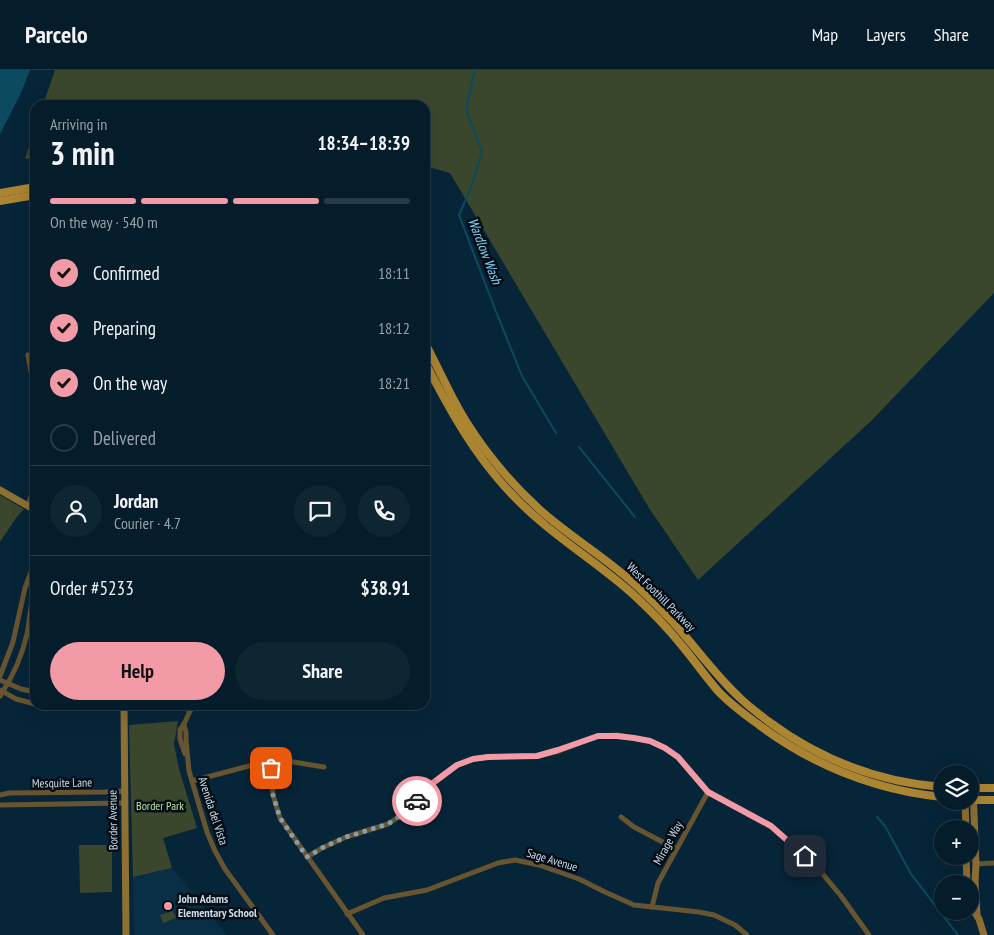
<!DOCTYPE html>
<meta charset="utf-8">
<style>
body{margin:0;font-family:"PT Sans Narrow",sans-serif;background:#0e2532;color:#f1f3f6;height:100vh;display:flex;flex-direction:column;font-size:19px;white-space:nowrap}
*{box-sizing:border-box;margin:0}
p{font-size:16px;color:#97a1a8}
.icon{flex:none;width:28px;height:28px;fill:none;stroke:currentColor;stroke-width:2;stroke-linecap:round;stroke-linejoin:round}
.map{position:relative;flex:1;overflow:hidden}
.drawer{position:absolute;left:30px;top:30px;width:400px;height:610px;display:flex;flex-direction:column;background:#051c2a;border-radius:15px;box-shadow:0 5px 20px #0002,0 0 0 1px #263a47}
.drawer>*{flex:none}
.fabs{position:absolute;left:934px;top:695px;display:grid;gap:10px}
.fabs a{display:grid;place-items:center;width:45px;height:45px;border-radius:50%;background:#051c2a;box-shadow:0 5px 20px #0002,0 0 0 1px #263a47;font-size:25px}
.pin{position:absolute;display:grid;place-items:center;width:42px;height:42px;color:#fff;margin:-21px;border-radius:10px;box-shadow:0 2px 8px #0006}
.courier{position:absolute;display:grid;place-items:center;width:50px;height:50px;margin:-25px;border:4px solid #f39aa7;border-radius:50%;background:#fff;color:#222;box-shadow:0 1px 6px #0007}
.summary em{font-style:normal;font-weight:600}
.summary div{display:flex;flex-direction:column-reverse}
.summary{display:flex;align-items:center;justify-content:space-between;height:85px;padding:0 20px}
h1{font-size:32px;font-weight:600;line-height:38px}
.bar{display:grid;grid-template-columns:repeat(4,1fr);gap:8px 5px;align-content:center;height:60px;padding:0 20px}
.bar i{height:6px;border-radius:4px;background:#263a47}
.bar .on{background:#f39aa7}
.bar p{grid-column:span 4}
.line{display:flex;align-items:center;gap:12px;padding:0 20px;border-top:1px solid #263a47}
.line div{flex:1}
.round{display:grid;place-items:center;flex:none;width:52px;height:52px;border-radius:26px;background:#0e2532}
ol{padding:0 20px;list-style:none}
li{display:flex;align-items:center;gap:15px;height:55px}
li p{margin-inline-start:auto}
li .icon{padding:5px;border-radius:50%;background:#f39aa7;color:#111;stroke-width:4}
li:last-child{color:#97a1a8}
li i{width:28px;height:28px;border:2px solid #263a47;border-radius:50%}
.button{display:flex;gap:10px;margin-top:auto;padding:10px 20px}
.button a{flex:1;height:58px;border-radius:30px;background:#f39aa7;color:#111;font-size:20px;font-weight:600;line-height:58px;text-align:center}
.button a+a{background:#0e2532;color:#f1f3f6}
header{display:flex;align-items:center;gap:30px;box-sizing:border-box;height:70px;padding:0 25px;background:#051c2a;border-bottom:1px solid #263a47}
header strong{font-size:24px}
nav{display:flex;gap:28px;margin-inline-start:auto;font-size:18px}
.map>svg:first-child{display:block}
.built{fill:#082f46}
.green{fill:#3a472d}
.water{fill:#0c4a5f}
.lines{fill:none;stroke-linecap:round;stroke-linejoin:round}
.stream{stroke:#0c4a5f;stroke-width:2}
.street{stroke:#675430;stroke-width:5}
.secondary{stroke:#8e7033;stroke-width:7}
.primary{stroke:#ac8532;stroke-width:8}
.done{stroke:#889dac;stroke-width:5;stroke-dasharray:0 9}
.route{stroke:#f39aa7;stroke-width:6}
.poi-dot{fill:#f39aa7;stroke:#030d15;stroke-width:2}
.labels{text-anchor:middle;stroke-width:5;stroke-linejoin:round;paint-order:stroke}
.street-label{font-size:12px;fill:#cdddea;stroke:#030d15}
.park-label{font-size:12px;fill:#bee19c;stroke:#030d15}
.poi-label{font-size:12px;font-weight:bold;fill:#cdddea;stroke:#030d15;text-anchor:start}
.water-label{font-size:14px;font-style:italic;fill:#7ed5fa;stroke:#030d15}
</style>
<header>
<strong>Parcelo</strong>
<nav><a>Map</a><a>Layers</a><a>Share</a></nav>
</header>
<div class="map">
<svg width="994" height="865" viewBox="0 0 994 865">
<rect width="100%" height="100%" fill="#072538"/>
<!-- built -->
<polygon class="built" points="172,798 227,865 134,865 133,807"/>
<!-- green -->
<g class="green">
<polygon points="55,0 994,0 994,223 871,351 698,510 649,438 450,103 425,96 425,35 43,35"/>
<polygon points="35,58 35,88 25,89"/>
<polygon points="0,425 24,439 16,448 0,472"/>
<polygon points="178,651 174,674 179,699 197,758 163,768 172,798 133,807 129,655"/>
<polygon points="79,775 112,775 112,822 80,823"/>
<polygon points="173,841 176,848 163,853 160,845"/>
</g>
<!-- water -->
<polygon class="water" points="0,0 30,0 21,23 0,64"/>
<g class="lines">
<!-- stream -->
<g class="stream">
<polyline points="475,0 466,39 482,82 471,118 459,145 495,239 522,306 556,363"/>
<polyline points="579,377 635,447"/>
<polyline points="877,747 885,756 911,804 958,865"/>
</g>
<!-- street -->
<g class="street">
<polyline points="28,285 35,322"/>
<polyline points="28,436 35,415"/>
<polyline points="0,606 13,572 25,518 35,492"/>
<polyline points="0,610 21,619 35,622"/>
<polyline points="0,620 16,629 35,634"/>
<path d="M0,626C12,608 22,586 27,564C30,550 30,535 35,521"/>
<polyline points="181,635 190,641"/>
<polyline points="184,654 186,662 186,670 189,701 207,762 215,781 225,799 273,865"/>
<polyline points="185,684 180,669 180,660 184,654 190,641 195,635"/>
<polyline points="270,692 273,725 280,748 363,865"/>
<polyline points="192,711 264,692 287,691 324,697"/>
<polyline points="0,725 9,723 105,722 125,721"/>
<polyline points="0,735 125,733"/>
<polyline points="621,747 634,757 676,779"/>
<polyline points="307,787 322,778 346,767 388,754 406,742 433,713 445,703 457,695 473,689 488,687 537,686 559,681 598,666 617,665 633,668 650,671 665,678 678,687 708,722 771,756 816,796 841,826 869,865"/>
<polyline points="976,794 994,793"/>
<polyline points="652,837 658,813 708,722"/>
<polyline points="347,844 384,828 427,820 498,793 515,790 539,795 579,809 605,822 634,835 699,842 714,845 735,855 747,865"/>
</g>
<!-- secondary -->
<g class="secondary">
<polyline points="0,420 35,440"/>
<polyline points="124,635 126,865"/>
<polyline points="973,718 976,794 975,811 977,844"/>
<polyline points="965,731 966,759"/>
<polyline points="966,786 967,814"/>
<polyline points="970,831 972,838 979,849 984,865"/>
</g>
<!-- primary -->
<g class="primary">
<polyline points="0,123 35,117"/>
<polyline points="0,131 35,125"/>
<path d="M425,273C439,299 451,328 467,353C487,385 512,414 539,439C571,468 609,489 640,519C651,529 662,540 672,551C695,576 714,604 739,627C748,636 758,643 768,651C819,689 879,712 942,717"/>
<path d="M425,292C456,353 486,405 539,450C570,477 606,499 636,527C651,541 665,555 678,571C692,587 704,605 718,621C730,634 744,644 759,655C813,695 875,720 942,727"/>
<polyline points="970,718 994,718"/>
<polyline points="970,730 994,730"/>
</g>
</g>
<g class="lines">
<!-- done -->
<polyline class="done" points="271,698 273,725 280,748 307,787 322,778 346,767 388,754 406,742 417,731"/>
<!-- route -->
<polyline class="route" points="417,731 433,713 457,695 473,689 488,687 537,686 558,680 598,666 617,666 634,668 650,671 665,678 678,687 708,722 771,756 805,786"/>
</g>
<!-- markers -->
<circle class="poi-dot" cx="168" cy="836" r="5"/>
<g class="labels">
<!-- street labels -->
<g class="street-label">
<text transform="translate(661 527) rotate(45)" y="4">West Foothill Parkway</text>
<text transform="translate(62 713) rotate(-1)" y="4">Mesquite Lane</text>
<text transform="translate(213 741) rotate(72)" y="4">Avenida del Vista</text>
<text transform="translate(113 750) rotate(-91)" y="4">Border Avenue</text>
<text transform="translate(668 773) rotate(-61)" y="4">Mirage Way</text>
<text transform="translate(552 790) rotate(17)" y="4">Sage Avenue</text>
</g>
<!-- park labels -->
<g class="park-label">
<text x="160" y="740">Border Park</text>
</g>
<!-- poi labels -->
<g class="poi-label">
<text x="178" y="833">John Adams<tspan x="178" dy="14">Elementary School</tspan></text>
</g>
<!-- water labels -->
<g class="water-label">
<text transform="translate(485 181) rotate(69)" y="5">Wardlow Wash</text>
</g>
</g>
</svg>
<div class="fabs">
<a><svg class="icon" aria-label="layers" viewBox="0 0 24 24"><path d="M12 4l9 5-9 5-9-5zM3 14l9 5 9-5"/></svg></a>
<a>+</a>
<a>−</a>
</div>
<div class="pin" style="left:271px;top:698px;background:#ea580c"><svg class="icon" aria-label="bag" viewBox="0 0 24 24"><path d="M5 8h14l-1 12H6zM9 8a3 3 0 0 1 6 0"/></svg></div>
<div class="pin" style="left:805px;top:786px;background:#1f2937"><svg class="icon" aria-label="home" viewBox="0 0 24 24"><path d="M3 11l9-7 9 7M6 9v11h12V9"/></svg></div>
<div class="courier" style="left:417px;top:731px"><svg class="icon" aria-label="car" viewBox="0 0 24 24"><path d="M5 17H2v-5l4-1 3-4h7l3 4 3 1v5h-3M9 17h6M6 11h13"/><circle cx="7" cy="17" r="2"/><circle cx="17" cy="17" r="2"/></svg></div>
<section class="drawer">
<div class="summary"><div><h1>3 min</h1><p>Arriving in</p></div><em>18:34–18:39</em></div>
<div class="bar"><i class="on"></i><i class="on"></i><i class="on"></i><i></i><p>On the way · 540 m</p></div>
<ol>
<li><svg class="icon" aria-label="check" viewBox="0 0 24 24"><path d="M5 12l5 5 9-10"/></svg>Confirmed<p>18:11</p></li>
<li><svg class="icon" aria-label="check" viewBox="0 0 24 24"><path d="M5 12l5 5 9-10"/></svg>Preparing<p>18:12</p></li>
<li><svg class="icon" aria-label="check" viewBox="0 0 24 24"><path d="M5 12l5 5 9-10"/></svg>On the way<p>18:21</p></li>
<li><i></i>Delivered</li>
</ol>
<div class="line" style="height:90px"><a class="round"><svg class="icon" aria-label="person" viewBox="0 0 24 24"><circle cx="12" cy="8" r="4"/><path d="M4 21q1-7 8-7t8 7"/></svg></a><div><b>Jordan</b><p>Courier · 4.7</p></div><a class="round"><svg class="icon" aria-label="chat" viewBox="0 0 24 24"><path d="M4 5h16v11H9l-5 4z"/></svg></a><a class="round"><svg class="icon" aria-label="phone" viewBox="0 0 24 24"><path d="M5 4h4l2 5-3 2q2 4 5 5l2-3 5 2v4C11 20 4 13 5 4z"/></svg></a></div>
<div class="line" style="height:65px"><div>Order #5233</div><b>$38.91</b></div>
<div class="button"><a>Help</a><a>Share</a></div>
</section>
</div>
